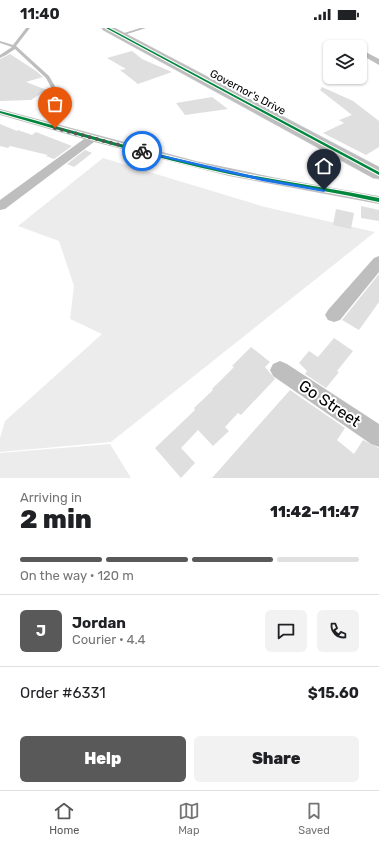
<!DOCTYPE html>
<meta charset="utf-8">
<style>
body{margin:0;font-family:Rubik,sans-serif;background:#f2f2f2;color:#202124;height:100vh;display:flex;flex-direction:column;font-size:15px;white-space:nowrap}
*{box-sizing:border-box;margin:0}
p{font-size:13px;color:#757577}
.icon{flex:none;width:22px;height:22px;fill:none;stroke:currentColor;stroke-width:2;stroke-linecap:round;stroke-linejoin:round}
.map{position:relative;height:450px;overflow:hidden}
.side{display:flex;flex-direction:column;background:#fff;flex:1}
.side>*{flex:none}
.tools{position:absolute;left:323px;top:12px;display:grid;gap:8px}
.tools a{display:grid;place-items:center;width:44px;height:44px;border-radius:6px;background:#fff;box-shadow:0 1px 3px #0004;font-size:20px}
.pin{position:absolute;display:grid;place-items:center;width:34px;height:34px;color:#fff;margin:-41px -17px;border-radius:50% 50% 50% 0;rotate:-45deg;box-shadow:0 0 4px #0007}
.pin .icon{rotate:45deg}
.courier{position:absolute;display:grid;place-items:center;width:40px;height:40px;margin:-20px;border:3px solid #1a73e8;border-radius:50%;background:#fff;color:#222;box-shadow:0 1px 5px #0007}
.head em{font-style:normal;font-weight:800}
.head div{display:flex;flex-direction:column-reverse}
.head{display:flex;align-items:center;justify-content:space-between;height:68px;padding:0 20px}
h1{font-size:26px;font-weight:800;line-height:30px}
.bar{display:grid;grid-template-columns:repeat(4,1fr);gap:6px 4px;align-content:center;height:48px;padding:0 20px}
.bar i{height:5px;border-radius:3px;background:#e0e0e0}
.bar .selected{background:#595959}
.bar p{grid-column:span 4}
.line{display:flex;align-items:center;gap:10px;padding:0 20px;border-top:1px solid #e0e0e0}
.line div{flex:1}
.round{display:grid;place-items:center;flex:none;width:42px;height:42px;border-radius:6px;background:#f2f2f2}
.button{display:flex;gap:8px;margin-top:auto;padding:8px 20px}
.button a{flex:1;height:46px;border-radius:6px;background:#595959;color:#fff;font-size:16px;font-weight:800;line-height:46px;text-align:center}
.button a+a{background:#f2f2f2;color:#202124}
.status{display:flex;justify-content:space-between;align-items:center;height:28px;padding:0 20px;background:#fff;direction:ltr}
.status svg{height:11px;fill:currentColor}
.menu{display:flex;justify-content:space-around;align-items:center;height:56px;border-top:1px solid #e0e0e0;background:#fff;font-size:11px;color:#757577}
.menu a{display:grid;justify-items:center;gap:2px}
.menu .selected{color:#595959}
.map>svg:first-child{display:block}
.green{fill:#ececec}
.building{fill:#dfdfdf}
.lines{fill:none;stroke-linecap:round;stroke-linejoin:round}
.highway-casing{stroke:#dbdbdb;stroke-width:1}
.lane{fill:#bebebe;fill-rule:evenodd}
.street{fill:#bebebe;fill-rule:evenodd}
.highway{fill:#bebebe;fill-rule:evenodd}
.cycleway-casing{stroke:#fff;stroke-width:2}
.cycleway{fill:#00873e;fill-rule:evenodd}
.route{fill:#1a73e8}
.done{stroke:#595959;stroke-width:4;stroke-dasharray:0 7.2}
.labels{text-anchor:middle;stroke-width:4;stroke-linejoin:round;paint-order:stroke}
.far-street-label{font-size:11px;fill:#000;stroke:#fff}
.near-street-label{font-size:16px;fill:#000;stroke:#fff}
</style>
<div class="status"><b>11:40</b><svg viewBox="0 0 49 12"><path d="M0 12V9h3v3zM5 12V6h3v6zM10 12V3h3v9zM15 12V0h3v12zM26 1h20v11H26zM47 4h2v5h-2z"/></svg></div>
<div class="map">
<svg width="379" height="450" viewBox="0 0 379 450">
<rect width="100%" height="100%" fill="#fff"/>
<!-- green -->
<g class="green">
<polygon points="103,130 265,179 375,204 111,414 0,424 0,410 5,393 102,306 70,291 74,258 59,213 18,198"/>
<polygon points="110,416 131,450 0,450 0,425"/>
</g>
<!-- building -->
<g class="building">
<polygon points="132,23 142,31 172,44 138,56 120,42 126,41 107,30"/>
<polygon points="10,26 36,43 43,49 26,54 47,62 31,72 0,73 0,31"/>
<polygon points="322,59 353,73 379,93 379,119 366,127 323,105 344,95 339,92 352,87 320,62"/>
<polygon points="212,69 228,81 185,87 176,75"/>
<polygon points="0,96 17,103 18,102 32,107 36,104 72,118 54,131 46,128 48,127 10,118 8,120 0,118"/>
<polygon points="85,122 92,125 74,139 67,136"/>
<polygon points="361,178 379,182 379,193 361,190"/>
<polygon points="336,181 354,185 351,201 333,197"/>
<polygon points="379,246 379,274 359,302 342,292"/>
<polygon points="334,310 353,323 337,343 339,344 326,360 305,346 307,343 299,335 309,323 318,329"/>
<polygon points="251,319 270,334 265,339 275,351 241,387 238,385 225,399 229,403 213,418 198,402 181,420 195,435 181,450 155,420 195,382 194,380 213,362 212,361 234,339 232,338"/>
<polygon points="290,362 345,400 337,412 354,426 363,412 379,420 379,450 212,450"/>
</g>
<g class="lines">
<!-- highway casing -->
<g class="highway-casing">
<polygon id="highway" points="102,0 115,0 379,139 379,151 373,150 103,2"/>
</g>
<!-- lane -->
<g class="lane">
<polygon points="26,0 30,0 16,18 49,48 56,60 56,61 52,61 46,50 15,21 6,27 0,30 0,27 12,19 0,15 0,13 13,17"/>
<polygon points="140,0 146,0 121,8 118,7"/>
</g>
<!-- street -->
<g class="street">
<polygon points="360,21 379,31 379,37 360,26"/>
<polygon points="0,81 196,133 277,150 379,168 379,176 229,148 94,114 5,181 0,182 0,172 84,111 0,87"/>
<polygon points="379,228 379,244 340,292 334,294 328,292 325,287 328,282 374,230"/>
<polygon points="280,333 287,336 379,396 379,419 371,416 273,348 270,342 273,336"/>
</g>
<!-- highway -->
<use href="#highway" class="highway"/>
<!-- cycleway casing -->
<g class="cycleway-casing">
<g id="cycleway">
<polygon points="106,0 109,0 379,144 379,147"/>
<path d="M0,83C76,103 152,126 229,143C279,153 329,160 379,170V174C329,163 279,156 229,146C152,129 76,107 0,85Z"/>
</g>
</g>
<!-- cycleway -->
<use href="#cycleway" class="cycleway"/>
</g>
<!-- route -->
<polygon class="route" points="140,122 262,150 326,162 324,164 262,153 140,124"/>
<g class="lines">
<!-- done -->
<polyline class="done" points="55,100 142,123"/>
</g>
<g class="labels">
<!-- far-street labels -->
<g class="far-street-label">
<text transform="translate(248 64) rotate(28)" y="4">Governor's Drive</text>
</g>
<!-- near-street labels -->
<g class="near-street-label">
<text transform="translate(330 375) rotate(34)" y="6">Go Street</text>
</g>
</g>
</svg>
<div class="tools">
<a><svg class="icon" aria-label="layers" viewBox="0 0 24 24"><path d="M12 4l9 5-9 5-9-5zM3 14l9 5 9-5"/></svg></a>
</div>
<div class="pin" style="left:55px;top:100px;background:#ea580c"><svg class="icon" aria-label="bag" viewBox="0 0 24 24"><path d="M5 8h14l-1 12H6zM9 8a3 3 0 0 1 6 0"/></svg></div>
<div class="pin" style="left:324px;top:162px;background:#1f2937"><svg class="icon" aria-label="home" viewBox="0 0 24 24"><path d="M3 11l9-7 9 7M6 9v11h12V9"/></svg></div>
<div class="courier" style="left:142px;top:123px"><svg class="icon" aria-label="bike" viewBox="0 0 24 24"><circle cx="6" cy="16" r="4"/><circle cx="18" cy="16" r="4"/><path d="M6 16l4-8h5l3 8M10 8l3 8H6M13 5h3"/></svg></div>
</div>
<section class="side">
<div class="head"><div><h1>2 min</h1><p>Arriving in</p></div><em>11:42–11:47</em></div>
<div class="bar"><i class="selected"></i><i class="selected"></i><i class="selected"></i><i></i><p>On the way · 120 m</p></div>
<div class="line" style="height:72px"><b class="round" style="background:#595959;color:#fff">J</b><div><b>Jordan</b><p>Courier · 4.4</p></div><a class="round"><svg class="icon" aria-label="chat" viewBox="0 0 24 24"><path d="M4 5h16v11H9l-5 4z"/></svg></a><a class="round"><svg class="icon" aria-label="phone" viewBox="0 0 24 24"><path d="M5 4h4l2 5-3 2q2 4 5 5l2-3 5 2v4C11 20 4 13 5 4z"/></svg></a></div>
<div class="line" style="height:52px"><div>Order #6331</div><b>$15.60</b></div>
<div class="button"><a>Help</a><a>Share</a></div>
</section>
<nav class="menu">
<a class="selected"><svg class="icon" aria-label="home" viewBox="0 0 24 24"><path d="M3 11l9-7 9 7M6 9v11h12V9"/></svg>Home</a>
<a><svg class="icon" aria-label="map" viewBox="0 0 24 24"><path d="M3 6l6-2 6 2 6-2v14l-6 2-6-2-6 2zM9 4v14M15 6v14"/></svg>Map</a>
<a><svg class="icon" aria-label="saved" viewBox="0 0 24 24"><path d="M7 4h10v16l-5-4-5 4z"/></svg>Saved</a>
</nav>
